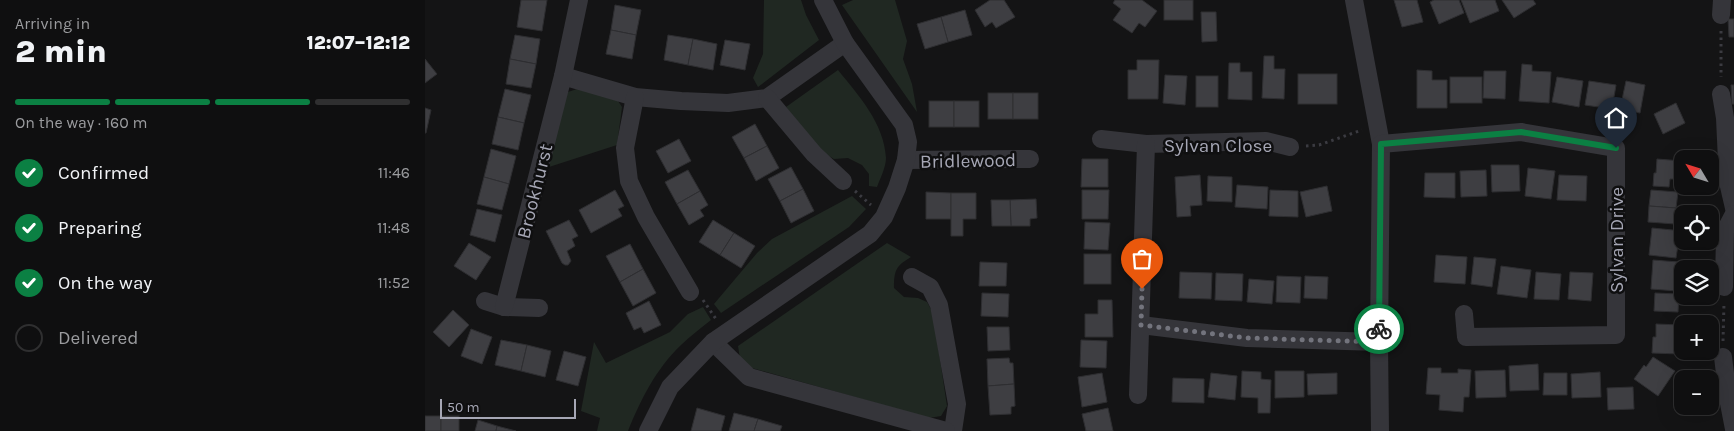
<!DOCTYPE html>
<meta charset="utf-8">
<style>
body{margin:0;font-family:Karla,sans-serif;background:#1d1d1e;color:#f1f3f6;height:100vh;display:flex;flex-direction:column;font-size:19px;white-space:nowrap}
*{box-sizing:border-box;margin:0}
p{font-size:16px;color:#9b9c9f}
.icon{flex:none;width:28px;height:28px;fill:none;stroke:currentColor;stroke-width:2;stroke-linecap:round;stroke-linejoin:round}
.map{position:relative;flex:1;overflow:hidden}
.details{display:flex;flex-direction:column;background:#0f0f10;width:425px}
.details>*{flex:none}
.needle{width:32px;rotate:308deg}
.buttons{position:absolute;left:1249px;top:150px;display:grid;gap:10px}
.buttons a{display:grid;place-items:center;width:45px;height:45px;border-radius:10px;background:#0f0f10;box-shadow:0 5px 20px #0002,0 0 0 1px #2f2f30;font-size:25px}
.scale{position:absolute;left:15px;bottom:12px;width:136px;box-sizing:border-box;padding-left:5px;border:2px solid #a6a7b5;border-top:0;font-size:14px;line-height:18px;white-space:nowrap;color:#a6a7b5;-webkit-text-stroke:4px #0f0f10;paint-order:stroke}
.pin{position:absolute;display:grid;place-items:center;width:42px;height:42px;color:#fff;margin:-51px -21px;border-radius:50% 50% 50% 0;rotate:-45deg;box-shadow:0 0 5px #0007}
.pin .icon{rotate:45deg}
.courier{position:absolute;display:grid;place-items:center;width:50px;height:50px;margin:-25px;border:4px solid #0b8043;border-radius:50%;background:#fff;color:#222;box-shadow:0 1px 6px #0007}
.summary em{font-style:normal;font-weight:800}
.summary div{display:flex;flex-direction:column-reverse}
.summary{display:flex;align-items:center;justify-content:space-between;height:85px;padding:0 15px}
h1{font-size:32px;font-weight:800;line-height:38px}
.bar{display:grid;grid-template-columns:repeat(4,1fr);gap:8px 5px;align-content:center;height:60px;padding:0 15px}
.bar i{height:6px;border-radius:4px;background:#2f2f30}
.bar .on{background:#0b8043}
.bar p{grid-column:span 4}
ol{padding:0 15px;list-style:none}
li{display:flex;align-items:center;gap:15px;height:55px}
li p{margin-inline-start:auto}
li .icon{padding:5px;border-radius:50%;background:#0b8043;color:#fff;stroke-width:4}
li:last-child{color:#9b9c9f}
li i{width:28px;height:28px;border:2px solid #2f2f30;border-radius:50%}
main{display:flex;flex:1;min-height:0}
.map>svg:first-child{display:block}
.green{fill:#202822}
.building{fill:#3e3e42;stroke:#2e2e31}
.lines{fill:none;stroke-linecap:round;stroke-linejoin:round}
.path{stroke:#3b3b41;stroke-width:3;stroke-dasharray:2.5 4;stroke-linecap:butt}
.street{stroke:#35353a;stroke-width:18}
.done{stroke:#73747d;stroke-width:5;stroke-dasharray:0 9}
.route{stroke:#0b8043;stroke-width:6}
.labels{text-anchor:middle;stroke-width:5;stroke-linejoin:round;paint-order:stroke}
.street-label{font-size:19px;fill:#a6a7b5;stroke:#0f0f10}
</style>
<main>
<section class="details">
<div class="summary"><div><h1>2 min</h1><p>Arriving in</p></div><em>12:07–12:12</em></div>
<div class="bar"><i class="on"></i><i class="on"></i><i class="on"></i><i></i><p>On the way · 160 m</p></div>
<ol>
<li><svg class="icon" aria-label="check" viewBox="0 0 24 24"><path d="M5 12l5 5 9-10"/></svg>Confirmed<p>11:46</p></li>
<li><svg class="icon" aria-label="check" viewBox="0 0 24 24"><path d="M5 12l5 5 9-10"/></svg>Preparing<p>11:48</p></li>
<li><svg class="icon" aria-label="check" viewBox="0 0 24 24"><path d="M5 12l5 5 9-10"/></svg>On the way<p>11:52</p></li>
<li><i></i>Delivered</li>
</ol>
</section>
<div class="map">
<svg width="1309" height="431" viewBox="0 0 1309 431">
<rect width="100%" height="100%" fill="#141415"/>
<!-- green -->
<g class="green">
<polygon points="339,0 376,0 381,15 394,40 333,87 328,78 338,54"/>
<polygon points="428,0 470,0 482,41 478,59 487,84 492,112 417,5"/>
<path d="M413,70C434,96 459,123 461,158C461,167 455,179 452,187L444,186V174L437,165L423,158L409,159L397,152L361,107Z"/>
<polygon points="152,89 191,98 197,107 192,145 124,167 137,101 143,92"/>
<polygon points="427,196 441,209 424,227 296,313 289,304 332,253 347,239"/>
<path d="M462,243L486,257C471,266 469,270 469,288L479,297L493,298L502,302L508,313L522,406L516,416L504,418L327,368L315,359L313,346Z"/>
<path d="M278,307L286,320C276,328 265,336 256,345C231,369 216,399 203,431H172L175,418L156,411L169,342L181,363L245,332L263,314Z"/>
</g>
<!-- building -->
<g class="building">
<polygon points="96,0 122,0 117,31 92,27"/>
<polygon points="565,0 579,0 590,17 571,28 567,22 560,27 550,10"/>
<polygon points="690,0 717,0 732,11 720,27 714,23 707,33 688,20 696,9 688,3"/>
<rect x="739" y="0" width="29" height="20"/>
<polygon points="969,0 992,0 998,22 977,27"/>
<polygon points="1009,0 1034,0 1039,13 1014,24 1005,2"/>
<polygon points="1036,0 1070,0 1074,11 1045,23"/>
<polygon points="1077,0 1108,0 1111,4 1089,18"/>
<polygon points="190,5 216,10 211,35 186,30"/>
<polygon points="540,10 547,35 523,42 516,17"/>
<polygon points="776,12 791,12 792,41 777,42"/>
<polygon points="516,17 523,42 500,49 492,24"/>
<polygon points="1303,19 1309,19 1309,37 1304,37"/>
<polygon points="186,30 211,35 207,59 181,54"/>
<polygon points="90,35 115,39 111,64 85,59"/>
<polygon points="243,35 268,39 263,65 239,60"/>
<polygon points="268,39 292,44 288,70 263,65"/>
<polygon points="300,40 325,44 320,70 295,65"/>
<polygon points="839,56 849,56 849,69 860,69 859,99 837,98"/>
<polygon points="0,59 12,74 0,83"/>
<polygon points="85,59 111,64 106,88 81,84"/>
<polygon points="712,60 734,60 733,99 703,99 703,70 712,70"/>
<polygon points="804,63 815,63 815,72 827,72 827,100 803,99"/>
<polygon points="1097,64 1107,65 1107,71 1126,72 1124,103 1094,101"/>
<polygon points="992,70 1007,71 1007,80 1022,80 1022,108 992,108"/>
<polygon points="1059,71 1081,71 1080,99 1058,98"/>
<rect x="873" y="74" width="39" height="30"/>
<polygon points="740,75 762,76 760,105 738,103"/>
<rect x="771" y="76" width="22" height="31"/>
<rect x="1025" y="77" width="32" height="26"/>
<polygon points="1132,77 1158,81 1154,107 1127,102"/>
<polygon points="1164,81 1191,85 1187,109 1160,105"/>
<polygon points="1201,81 1220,85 1215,113 1195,109"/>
<polygon points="1306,85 1309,85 1309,104 1307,104"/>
<polygon points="80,89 106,95 99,123 73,117"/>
<rect x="563" y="93" width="25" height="26"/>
<rect x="588" y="93" width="25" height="26"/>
<rect x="504" y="101" width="25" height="26"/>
<rect x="529" y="101" width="25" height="26"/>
<polygon points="1251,103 1260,123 1238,134 1229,114"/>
<polygon points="0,108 6,110 1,133 0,133"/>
<polygon points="73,117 99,123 93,150 67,144"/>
<polygon points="330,124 342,146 319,158 307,137"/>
<polygon points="254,139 266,161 243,173 231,151"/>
<polygon points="342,146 354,168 331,181 319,158"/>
<polygon points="66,149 91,156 84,184 59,177"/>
<polygon points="657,159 683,159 683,187 656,187"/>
<polygon points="1232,159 1257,161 1256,179 1245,179 1244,187 1228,186 1229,173 1231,173"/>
<polygon points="1066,165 1094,165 1095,191 1067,192"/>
<polygon points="366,167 378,189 355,201 343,179"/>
<polygon points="1103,168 1130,171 1126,199 1100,196"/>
<polygon points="263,170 275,191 252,204 240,182"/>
<polygon points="1061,170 1062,196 1036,197 1035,171"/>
<polygon points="1000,173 1030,173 1030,198 999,197"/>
<polygon points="775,175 777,205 765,206 766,216 752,217 750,177"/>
<polygon points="1134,175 1162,176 1161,201 1132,200"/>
<polygon points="783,176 807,177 807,202 782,201"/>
<polygon points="59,177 84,184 77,210 52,204"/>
<polygon points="812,185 843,187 842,209 810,207"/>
<polygon points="902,186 907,211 881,217 875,192"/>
<polygon points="378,189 389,211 366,223 355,201"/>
<polygon points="190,190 199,206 193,209 197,216 166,233 154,210"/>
<polygon points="657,190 684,190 683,219 657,219"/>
<polygon points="845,190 873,191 873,217 844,216"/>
<polygon points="1226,190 1253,192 1251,208 1224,206"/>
<polygon points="275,191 283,205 275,210 279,216 264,225 252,204"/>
<polygon points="501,192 526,193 526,219 501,219"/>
<polygon points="526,193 551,193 551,219 538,219 538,236 526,236"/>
<polygon points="611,199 612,218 605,219 605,226 586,226 585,200"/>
<polygon points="566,200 585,200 586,226 567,226"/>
<polygon points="1224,206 1251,208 1250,224 1223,222"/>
<polygon points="52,209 77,215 70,242 45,235"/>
<polygon points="144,220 153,236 147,239 150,246 142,251 146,261 143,265 140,265 137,263 121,231"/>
<polygon points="288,220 309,233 295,255 274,242"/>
<polygon points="660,222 685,223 683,250 659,249"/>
<polygon points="1227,228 1258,231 1258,241 1269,241 1268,247 1253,245 1251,258 1224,255"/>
<polygon points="309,233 330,246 316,268 295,255"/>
<polygon points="44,243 66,257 51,280 29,266"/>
<polygon points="205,244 218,269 195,282 181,256"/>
<rect x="659" y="254" width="27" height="30"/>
<polygon points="1011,255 1042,257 1040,284 1009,282"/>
<polygon points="1049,257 1071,259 1067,287 1046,284"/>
<polygon points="1228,260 1254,262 1252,291 1226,289"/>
<polygon points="555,262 582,263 581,286 554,286"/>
<polygon points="1076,266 1106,270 1102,298 1072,294"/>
<polygon points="218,269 231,293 208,306 195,282"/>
<polygon points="755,272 787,273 786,299 754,298"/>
<polygon points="1111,272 1136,274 1134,300 1109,299"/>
<polygon points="1145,272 1168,273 1166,301 1143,299"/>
<polygon points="791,273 818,274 817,301 790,300"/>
<polygon points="852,276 876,277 875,303 851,302"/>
<polygon points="880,276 903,277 902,299 879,298"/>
<polygon points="824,279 849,281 847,304 822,302"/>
<polygon points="557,293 584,294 583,317 556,316"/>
<polygon points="1230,293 1254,294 1253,312 1229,311"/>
<polygon points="673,300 687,300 688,337 660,337 660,314 673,314"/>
<polygon points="224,301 236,325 219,333 216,327 209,330 201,313"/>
<polygon points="28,310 44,325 24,347 8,332"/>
<polygon points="1231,324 1256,325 1254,354 1227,353 1228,337 1231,337"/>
<polygon points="562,327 584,327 585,350 563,351"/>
<polygon points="46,329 67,337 57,364 36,356"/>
<polygon points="76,340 102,345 96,371 70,365"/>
<polygon points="656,340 682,341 681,368 655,367"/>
<polygon points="102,345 126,351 120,377 96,371"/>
<polygon points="139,351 161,357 153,386 131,380"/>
<polygon points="1228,357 1250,371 1233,396 1209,379 1219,365 1221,367"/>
<polygon points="584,358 585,363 588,363 589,384 563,386 562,359"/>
<polygon points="1113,364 1114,390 1085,391 1084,366"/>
<polygon points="1003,368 1016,368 1016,373 1033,373 1033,369 1046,370 1044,397 1039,397 1038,412 1014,410 1015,395 1001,394"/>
<polygon points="1080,370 1081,397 1051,398 1050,371"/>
<polygon points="817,371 836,372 836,379 846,380 845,413 833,413 833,398 816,397"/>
<polygon points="850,371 879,371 879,397 850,398"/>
<polygon points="1175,372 1176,397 1147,398 1146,374"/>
<polygon points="677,373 682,402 657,407 653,377"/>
<polygon points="786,373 812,376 810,400 783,397"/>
<polygon points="912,373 912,394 883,395 882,374"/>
<polygon points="1119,373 1142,373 1142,395 1118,395"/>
<polygon points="748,378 779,379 779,403 747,402"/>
<polygon points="589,384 590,406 586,407 586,414 565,415 563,386"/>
<polygon points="1208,387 1209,409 1183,410 1182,388"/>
<polygon points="272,408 300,416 296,431 266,431"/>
<polygon points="683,408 688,431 661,431 657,414"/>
<polygon points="309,413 333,419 329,431 304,431"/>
<rect x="0" y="416" width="16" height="15"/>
<rect x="16" y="416" width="18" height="15"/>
<polygon points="333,419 357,426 355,431 329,431"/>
<polygon points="53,420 72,426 71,431 50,431"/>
<polygon points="72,426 91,431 71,431"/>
</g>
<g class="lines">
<!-- path -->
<g class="path">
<polyline points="1296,31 1296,77"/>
<polyline points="881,146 894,145 937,130"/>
<polyline points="430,191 446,205"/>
<polyline points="278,300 291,319"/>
<polyline points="1298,341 1299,303"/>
</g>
<!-- street -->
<g class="street">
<polyline points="929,0 956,144 954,342 955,431"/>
<polyline points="1296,15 1297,0"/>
<polyline points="138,76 210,97 256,101 303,103 342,98 420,43"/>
<polyline points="1296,94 1300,118 1303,182 1309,208"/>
<polyline points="210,97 200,148 204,181 221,217 265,292"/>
<polyline points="342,98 389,154 418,181"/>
<polyline points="676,139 721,144 841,141 865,147"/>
<polyline points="956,144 1096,132 1191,148 1191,335 1041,337 1039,314"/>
<polyline points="481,160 605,159"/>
<polyline points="487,277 505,287 514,305 532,404 528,431"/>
<polyline points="1299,287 1300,231 1309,214"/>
<polyline points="60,301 79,307 114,308"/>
<polyline points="79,307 138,76 154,0"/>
<polyline points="716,325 822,338 954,342"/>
<polyline points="288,342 324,377 521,431"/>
<polyline points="1298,357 1303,398 1309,429"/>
<polyline points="713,395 721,144"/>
<polyline points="223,431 245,387 288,342 445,234 459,217 472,188 481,160 483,142 479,125 420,43 398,0"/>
</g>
</g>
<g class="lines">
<!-- done -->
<polyline class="done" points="717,289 716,325 822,338 954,342 954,329"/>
<!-- route -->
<polyline class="route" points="954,329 956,144 1096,132 1191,148"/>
</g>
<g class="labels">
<!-- street labels -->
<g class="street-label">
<text x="793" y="152">Sylvan Close</text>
<text transform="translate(543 160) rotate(-1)" y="7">Bridlewood</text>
<text transform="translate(109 191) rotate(-76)" y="7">Brookhurst</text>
<text transform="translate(1191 240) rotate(-90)" y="7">Sylvan Drive</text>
</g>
</g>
</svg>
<div class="buttons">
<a><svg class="needle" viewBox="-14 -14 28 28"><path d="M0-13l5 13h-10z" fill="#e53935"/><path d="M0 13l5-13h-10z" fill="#9b9c9f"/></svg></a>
<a><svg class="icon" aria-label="locate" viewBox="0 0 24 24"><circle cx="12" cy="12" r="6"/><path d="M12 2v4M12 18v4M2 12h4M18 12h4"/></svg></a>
<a><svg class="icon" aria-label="layers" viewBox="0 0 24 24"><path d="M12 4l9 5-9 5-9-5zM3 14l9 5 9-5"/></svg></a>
<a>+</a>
<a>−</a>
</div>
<div class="scale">50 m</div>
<div class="pin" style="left:717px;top:289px;background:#ea580c"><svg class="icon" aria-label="bag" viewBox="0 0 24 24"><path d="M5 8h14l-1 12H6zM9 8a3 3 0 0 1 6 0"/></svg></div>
<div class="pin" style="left:1191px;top:148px;background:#1f2937"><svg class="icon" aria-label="home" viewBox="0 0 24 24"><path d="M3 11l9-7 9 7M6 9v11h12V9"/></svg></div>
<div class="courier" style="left:954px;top:329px"><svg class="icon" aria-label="bike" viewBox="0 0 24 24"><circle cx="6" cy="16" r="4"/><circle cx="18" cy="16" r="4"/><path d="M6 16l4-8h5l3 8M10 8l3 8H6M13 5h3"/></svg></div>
</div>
</main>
